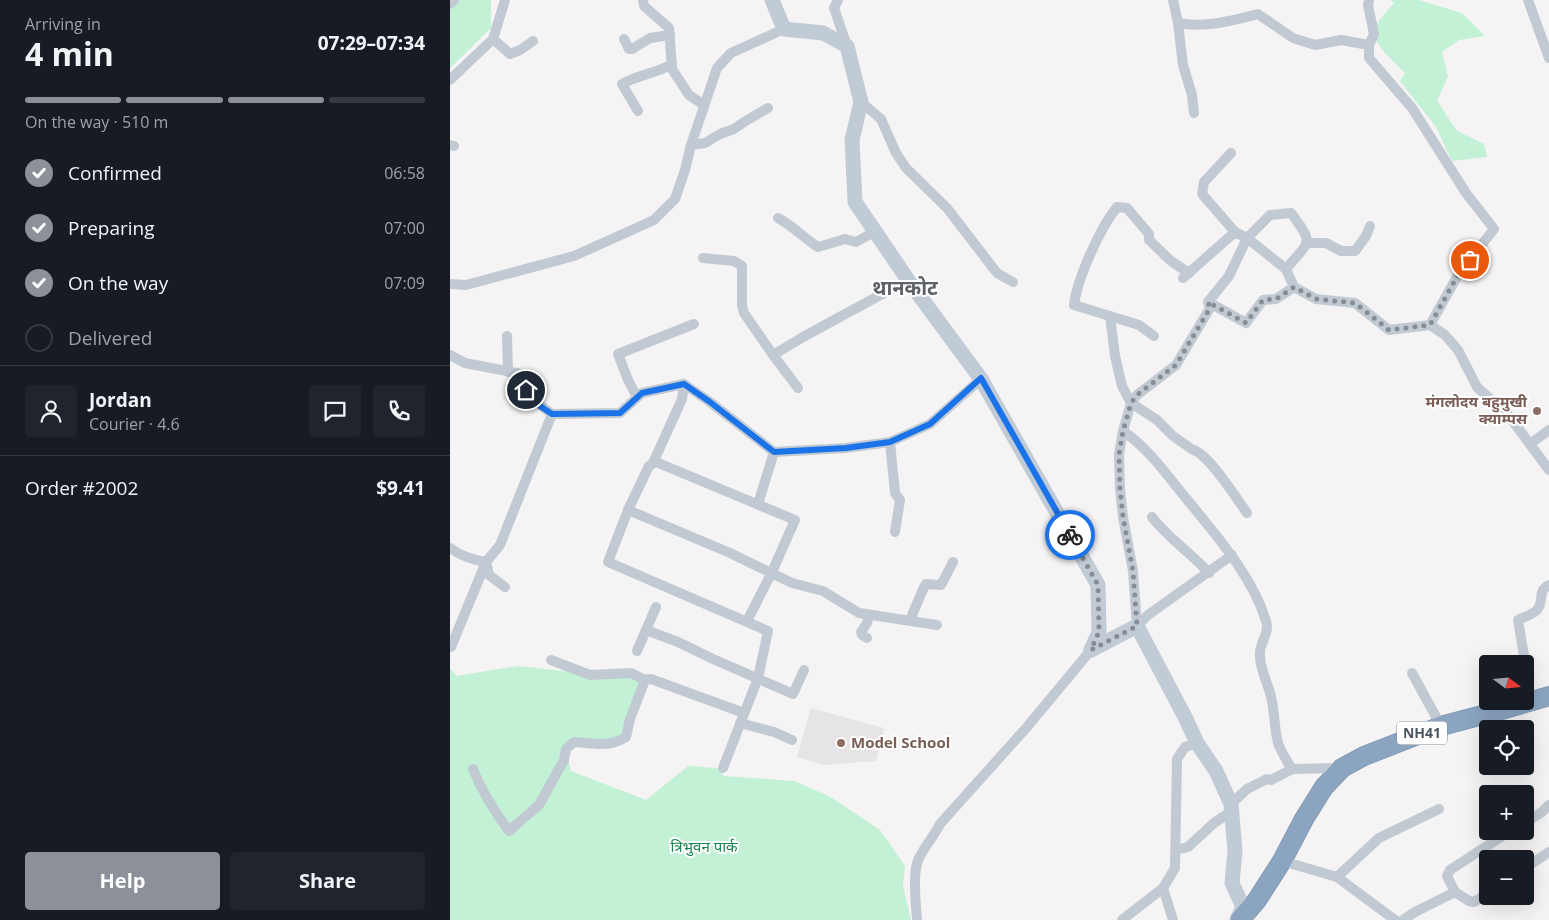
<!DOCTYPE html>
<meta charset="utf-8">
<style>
body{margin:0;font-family:"Open Sans","Noto Sans Devanagari",sans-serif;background:#20242c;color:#f1f3f6;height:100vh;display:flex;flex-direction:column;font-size:19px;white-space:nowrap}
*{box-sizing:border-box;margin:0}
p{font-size:16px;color:#9ea1a6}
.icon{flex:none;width:28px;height:28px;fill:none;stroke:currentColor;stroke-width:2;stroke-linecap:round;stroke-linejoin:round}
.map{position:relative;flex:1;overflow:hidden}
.details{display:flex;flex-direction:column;background:#171b24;width:450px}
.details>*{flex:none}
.needle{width:32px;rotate:106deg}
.controls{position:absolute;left:1029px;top:655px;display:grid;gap:10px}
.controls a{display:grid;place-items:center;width:55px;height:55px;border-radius:5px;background:#171b24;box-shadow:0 5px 20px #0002;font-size:25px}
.pin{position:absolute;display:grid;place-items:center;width:42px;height:42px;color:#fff;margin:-21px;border:2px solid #fff;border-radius:50%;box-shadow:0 1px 5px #0007}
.courier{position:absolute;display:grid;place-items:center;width:50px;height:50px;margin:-25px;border:4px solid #1a73e8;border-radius:50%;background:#fff;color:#222;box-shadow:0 1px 6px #0007}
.headline em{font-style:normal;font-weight:700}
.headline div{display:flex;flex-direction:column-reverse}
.headline{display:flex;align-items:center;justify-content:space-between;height:85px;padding:0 25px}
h1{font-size:32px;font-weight:700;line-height:38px}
.bar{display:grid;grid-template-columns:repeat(4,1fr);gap:8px 5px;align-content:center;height:60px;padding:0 25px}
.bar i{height:6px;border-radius:4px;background:#363941}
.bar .active{background:#8c9099}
.bar p{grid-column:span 4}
.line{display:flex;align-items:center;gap:12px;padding:0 25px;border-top:1px solid #363941}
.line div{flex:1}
.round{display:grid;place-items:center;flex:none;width:52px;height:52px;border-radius:5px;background:#20242c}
ol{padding:0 25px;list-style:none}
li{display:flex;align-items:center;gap:15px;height:55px}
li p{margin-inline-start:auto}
li .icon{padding:5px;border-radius:50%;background:#8c9099;color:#fff;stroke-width:4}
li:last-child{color:#9ea1a6}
li i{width:28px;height:28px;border:2px solid #363941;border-radius:50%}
.action{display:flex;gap:10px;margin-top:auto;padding:10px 25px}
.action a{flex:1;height:58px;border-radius:5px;background:#8c9099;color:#fff;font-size:20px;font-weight:700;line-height:58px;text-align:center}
.action a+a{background:#20242c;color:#f1f3f6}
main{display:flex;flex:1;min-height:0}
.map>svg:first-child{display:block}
.education{fill:#e6e4e5}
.green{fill:#c3f1d5}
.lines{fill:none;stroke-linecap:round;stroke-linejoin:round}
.highway-casing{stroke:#7690ad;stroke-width:20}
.street{stroke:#c1cad2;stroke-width:10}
.secondary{stroke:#c1cbd6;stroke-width:15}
.highway{stroke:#8ba5c1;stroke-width:19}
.done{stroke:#868d94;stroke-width:5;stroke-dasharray:0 9}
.route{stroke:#1a73e8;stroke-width:6}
.education-dot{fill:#8d6e63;stroke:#fff;stroke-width:2}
.labels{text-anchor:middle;stroke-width:4;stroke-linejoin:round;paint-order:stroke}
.shield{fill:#fff;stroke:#808990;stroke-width:1}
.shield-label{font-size:14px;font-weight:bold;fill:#4a5661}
.education-label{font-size:15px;font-weight:bold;fill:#785e54;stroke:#fff;text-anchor:end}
.park-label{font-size:15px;fill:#17864f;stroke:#fff}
.district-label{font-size:20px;font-weight:bold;fill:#5f6368;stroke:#fff}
</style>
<main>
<section class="details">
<div class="headline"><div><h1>4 min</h1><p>Arriving in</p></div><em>07:29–07:34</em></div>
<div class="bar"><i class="active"></i><i class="active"></i><i class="active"></i><i></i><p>On the way · 510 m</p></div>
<ol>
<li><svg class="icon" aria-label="check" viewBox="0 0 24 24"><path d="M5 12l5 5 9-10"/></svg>Confirmed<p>06:58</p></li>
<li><svg class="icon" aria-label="check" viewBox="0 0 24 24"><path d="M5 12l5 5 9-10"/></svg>Preparing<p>07:00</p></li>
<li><svg class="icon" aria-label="check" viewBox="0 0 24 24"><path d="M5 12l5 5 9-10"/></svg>On the way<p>07:09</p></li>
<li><i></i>Delivered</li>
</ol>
<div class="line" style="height:90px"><a class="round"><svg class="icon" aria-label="person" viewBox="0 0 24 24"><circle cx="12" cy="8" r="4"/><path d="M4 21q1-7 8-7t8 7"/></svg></a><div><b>Jordan</b><p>Courier · 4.6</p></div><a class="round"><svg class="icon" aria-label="chat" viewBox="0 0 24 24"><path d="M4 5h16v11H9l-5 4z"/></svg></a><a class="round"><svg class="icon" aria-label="phone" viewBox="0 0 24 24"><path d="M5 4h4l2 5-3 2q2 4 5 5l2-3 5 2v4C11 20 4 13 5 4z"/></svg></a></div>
<div class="line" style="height:65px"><div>Order #2002</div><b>$9.41</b></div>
<div class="action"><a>Help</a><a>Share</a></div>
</section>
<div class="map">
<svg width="1099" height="920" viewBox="0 0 1099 920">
<rect width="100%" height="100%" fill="#f5f3f3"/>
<!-- education -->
<polygon class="education" points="361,708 434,728 426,761 375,765 347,757"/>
<!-- green -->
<g class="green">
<polygon points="0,0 41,0 41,28 0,68"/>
<path d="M941,0H968L1012,13L1035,36L1009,40L992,52L998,76L987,101L1007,131L1034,144L1037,157L1002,161L986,127L950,81L955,73C945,62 917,41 926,25C931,17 938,10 944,3Z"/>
<polygon points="68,666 195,680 176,737 116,749 121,771 196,800 238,766 267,768 274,776 344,781 379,796 430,830 455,866 453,886 461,920 0,920 0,669 7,676"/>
</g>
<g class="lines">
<!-- highway casing -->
<g class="highway-casing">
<polyline id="highway" points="790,920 807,900 832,861 854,819 874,787 892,768 914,756 991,726 1055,709 1099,696"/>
</g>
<!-- street -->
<g class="street">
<polyline points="193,0 194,6 219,28 222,69 239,95 254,105"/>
<polyline points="388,0 384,8 397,46"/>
<path d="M723,0L728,23C756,28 781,21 808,14L843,38L865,45L891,40L919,45"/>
<polyline points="919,0 918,5 924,34 919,45 919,58 962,108 1016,193 1044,229 1008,275 980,325"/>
<polyline points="1078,0 1099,58"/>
<polyline points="0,4 4,0"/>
<polyline points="728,23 733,65 742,95 744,113"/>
<polyline points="43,39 60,54 70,50 83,41"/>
<polyline points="174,39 179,49 182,49 200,38 220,35"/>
<polyline points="0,80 43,39 55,0"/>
<polyline points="411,102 431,119 446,153 456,168 497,208 547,273 563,282"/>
<path d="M188,111L172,84C189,74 206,74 222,64"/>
<polyline points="0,145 4,146"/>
<polyline points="241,145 255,143 270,134 284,129 294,122 318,108"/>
<polyline points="781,153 754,182 752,194 785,232"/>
<path d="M328,218C343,226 354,238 368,247L395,239L406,242L424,232"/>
<polyline points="857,243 876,243 891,251 905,251 916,236 920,226"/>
<polyline points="253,258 284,261 292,266 292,306 294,313 323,355 353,337 458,280"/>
<polyline points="733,278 785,232 797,238 836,269 844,287 866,299 905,303 939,330 980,325 995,335 1008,350 1027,387 1059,416 1099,470"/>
<polyline points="0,284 16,285 124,256 204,220 225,199 235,170 241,145 267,68 281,53 334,29"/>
<polyline points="758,302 796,323 813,300 826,299 844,287"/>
<path d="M660,316L665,356L672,386L681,403L707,420L723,436L743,450C758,453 787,499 797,513"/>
<polyline points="57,336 58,372"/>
<path d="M704,336L689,325L624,305C627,279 650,228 667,207L677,208L699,234V240L721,261L739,273"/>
<path d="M0,355L15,363L67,373C77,392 85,402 102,414"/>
<polyline points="323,355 348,388"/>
<polyline points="187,397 178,380 168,354 244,324"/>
<path d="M673,431C698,448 716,474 735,497C765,534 802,575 816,621C820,633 810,642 810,653C809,668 818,683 821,697C825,712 824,728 828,743C831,752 837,761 842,769"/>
<polyline points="440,442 445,493 450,500 445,532"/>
<polyline points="1080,444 1099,430"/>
<polyline points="203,463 232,399 234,384"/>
<polyline points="308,504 324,452"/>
<polyline points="178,510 280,553 342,583 373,591 409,613 487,625"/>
<path d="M702,517C718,538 741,553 759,573"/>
<path d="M0,548C11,556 22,560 36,562L39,575L55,587"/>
<polyline points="206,607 196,630 228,642 263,659 343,694 354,670"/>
<polyline points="460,620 474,587 476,584 491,585 503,562"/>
<path d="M687,626L683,571L673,517L670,489L669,454L673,431L681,403L687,395L726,365L760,308L758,302L779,276L797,238L820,215L841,213C865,245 860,240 836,269"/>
<polyline points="687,626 698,615 782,555"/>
<polyline points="417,638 412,635 411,632 417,623 419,615"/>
<polyline points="1,647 36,562 50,545 102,414 170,413 192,393 234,384 260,402 324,452 396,448 440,442 480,424 531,379"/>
<polyline points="187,651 196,630"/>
<polyline points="101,660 140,675 181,673 195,680"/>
<path d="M1076,667L1068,620C1074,617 1082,615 1087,610C1095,601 1086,592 1099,585"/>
<polyline points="962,673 991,726"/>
<polyline points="290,723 324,732 342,740"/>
<polyline points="273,768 308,678 318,631 158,562 178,510 199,466 206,462 345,520 322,572 297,621"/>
<path d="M23,769C32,792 44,811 59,831L89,805L114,760L116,749L124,742C143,743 159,748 176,737L180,719L195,680L201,679L294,713"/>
<polyline points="781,804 797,789 817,779 821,780 842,769 891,768"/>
<polyline points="1075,823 1092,812 1099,805"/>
<polyline points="726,850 738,847 764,823 782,811"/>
<polyline points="832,861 887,877 945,920"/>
<polyline points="1075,868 1099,852"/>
<polyline points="887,877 929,838 989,809"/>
<polyline points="713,888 723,920"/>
<polyline points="1005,892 997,876 1000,870 1060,831"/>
<path d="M467,920C466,903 462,872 469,858C475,846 484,836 490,824L577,727L641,650"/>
<polyline points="672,920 713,888 725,868 727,759 735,747 747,743"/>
<polyline points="953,920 965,912 1005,892 1019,901 1024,902 1038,893"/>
</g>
<!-- secondary -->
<g class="secondary">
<polyline points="322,0 334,29 373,33 397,46 411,102 402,140 405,202 458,280 531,379 648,585 649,632 641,650"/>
<polyline points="641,650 687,626 735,717 747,743 766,771 781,804 785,851 782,883 793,907 787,920"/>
</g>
<!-- highway -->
<use href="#highway" class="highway"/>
</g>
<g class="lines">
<!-- done -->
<polyline class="done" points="620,535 648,585 649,632 641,650 687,626 683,571 673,517 670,489 669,454 673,431 681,403 687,395 726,365 760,308 758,302 796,323 813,300 826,299 844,287 866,299 905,303 939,330 980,325 1008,275 1020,260"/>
<!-- route -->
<polyline class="route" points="76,390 87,404 102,414 170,413 192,393 234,384 260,402 324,452 396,448 440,442 480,424 531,378 620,535"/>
</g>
<!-- markers -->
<g class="education-dot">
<circle cx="1087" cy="411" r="5"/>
<circle cx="391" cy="743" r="5"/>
</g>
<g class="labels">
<!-- shield labels -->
<rect class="shield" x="947" y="721.5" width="50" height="23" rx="4"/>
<g class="shield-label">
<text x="972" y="738">NH41</text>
</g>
<!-- education labels -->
<g class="education-label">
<text x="1077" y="407">मंगलोदय बहुमुखी<tspan x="1077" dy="17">क्याम्पस</tspan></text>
<text x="401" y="748" text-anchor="start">Model School</text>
</g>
<!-- park labels -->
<g class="park-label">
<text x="254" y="852">त्रिभुवन पार्क</text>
</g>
<!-- district labels -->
<g class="district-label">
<text x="455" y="295">थानकोट</text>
</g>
</g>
</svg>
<div class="controls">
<a><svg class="needle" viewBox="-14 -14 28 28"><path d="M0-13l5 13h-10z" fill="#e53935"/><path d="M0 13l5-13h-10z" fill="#9ea1a6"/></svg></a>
<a><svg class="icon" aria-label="locate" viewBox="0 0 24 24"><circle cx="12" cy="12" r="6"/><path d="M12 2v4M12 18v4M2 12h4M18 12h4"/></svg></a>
<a>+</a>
<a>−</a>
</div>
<div class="pin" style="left:1020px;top:260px;background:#ea580c"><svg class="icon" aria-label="bag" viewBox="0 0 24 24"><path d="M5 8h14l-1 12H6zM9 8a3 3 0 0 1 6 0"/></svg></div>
<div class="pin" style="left:76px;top:390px;background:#1f2937"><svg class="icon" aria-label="home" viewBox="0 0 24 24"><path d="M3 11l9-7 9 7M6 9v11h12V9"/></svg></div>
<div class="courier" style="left:620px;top:535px"><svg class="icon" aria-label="bike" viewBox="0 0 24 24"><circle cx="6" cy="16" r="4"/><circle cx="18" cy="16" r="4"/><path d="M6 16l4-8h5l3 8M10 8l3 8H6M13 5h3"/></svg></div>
</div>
</main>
